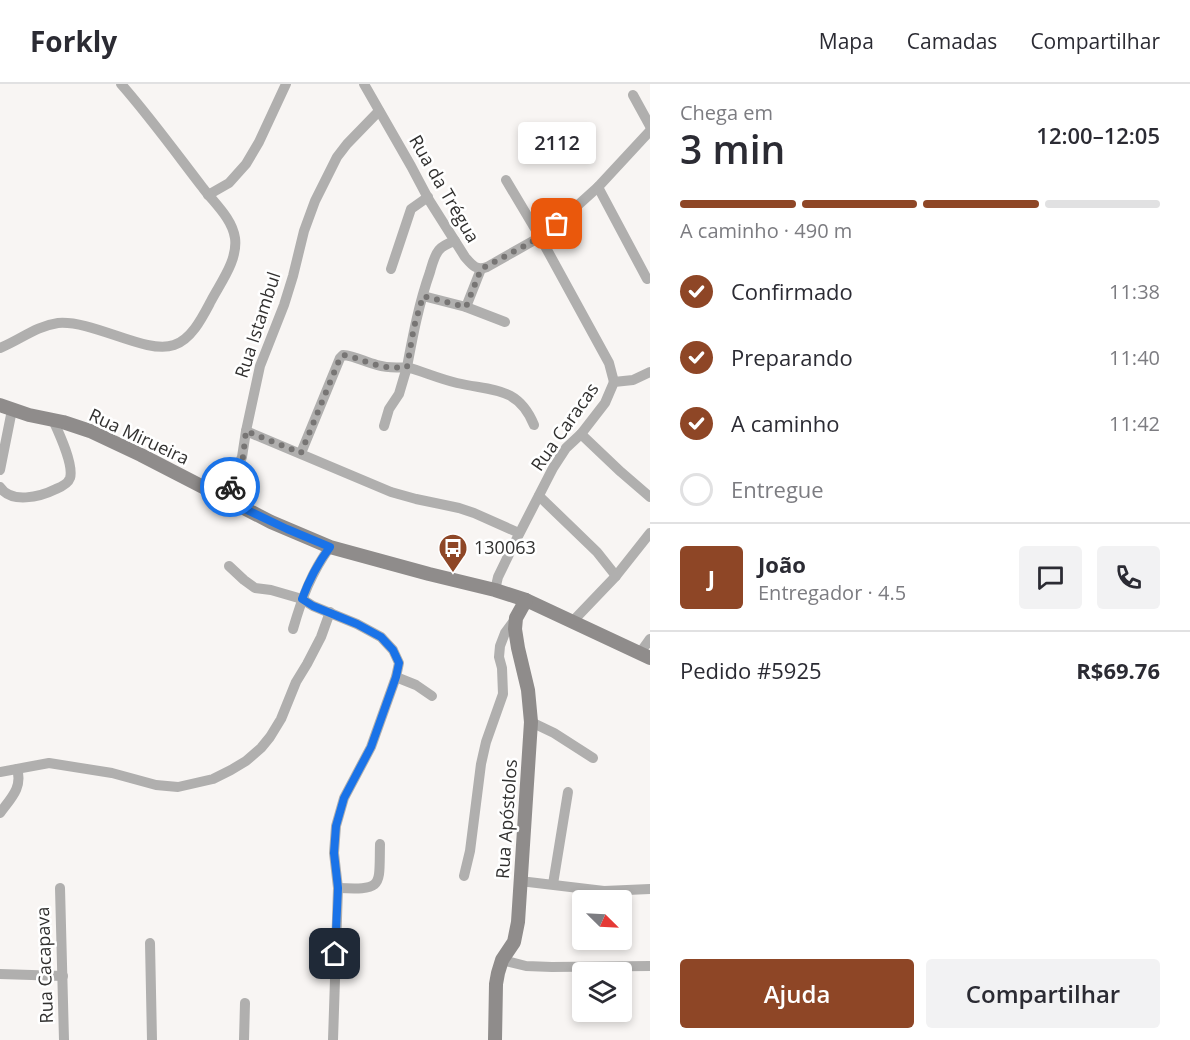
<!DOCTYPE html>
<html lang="pt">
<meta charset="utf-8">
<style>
body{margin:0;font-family:"Open Sans",sans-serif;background:#f2f2f3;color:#2b2b33;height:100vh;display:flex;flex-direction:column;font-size:22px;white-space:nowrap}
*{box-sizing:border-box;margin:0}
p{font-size:20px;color:#7c7c81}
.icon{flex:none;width:33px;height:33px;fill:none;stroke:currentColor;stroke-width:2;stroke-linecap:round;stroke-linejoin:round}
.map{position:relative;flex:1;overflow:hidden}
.drawer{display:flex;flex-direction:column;background:#fff;width:540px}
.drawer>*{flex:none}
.needle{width:39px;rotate:114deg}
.buttons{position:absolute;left:572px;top:806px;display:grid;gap:12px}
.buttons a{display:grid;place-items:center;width:60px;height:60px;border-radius:6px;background:#fff;box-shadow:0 3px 9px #0003;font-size:30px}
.pin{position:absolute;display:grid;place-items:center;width:51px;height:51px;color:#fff;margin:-26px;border-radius:12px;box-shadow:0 3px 9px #0006}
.courier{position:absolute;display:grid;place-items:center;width:60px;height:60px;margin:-30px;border:4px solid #1a73e8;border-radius:50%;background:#fff;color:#222;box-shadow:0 2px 8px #0007}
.bubble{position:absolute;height:42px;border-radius:6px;background:#fff;box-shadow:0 3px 9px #0003;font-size:20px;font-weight:600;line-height:42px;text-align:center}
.overview em{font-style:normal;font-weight:600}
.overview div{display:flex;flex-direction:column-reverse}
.overview{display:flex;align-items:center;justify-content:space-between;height:102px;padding:0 30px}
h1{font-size:39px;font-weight:600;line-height:45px}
.bar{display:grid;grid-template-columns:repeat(4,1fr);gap:9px 6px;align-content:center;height:72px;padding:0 30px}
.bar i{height:8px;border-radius:4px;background:#e1e1e2}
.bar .on{background:#8e4626}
.bar p{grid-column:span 4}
.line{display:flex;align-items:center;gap:15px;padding:0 30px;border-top:2px solid #e1e1e2}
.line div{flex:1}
.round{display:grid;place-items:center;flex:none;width:63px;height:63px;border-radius:6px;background:#f2f2f3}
ol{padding:0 30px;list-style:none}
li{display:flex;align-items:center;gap:18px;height:66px}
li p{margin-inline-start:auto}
li .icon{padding:6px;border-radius:50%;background:#8e4626;color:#fff;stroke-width:4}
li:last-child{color:#7c7c81}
li i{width:33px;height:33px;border:3px solid #e1e1e2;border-radius:50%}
.primary-button{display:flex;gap:12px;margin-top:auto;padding:12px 30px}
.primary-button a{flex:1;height:69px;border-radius:6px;background:#8e4626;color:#fff;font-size:24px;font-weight:600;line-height:69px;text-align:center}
.primary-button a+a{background:#f2f2f3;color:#2b2b33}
header{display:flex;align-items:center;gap:36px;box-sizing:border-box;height:84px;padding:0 30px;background:#fff;border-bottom:2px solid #e1e1e2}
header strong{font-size:28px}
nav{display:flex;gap:33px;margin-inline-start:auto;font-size:21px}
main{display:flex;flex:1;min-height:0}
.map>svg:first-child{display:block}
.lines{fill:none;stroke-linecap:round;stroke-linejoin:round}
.street{stroke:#b0afae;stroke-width:10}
.secondary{stroke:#8f8c8b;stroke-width:14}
.done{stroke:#777574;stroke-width:6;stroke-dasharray:0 10.8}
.route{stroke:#1a73e8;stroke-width:8}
.labels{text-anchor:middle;stroke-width:5;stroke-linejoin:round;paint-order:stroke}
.street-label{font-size:18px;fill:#31302f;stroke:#fff}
.poi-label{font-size:18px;fill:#31302f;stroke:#fff;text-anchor:start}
</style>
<header>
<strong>Forkly</strong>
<nav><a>Mapa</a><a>Camadas</a><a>Compartilhar</a></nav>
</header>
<main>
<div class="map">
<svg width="650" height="956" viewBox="0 0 650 956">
<rect width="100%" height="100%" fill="#f8f5f3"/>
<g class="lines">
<!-- street -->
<g class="street">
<path d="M364,0L411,82L429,116L465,173C472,181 476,187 487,183L540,153L557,140L598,103L650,47"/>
<polyline points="633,11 650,42"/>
<polyline points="506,96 540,153 609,279 614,298"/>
<polyline points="598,103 647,195"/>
<polyline points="208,111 229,99 246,80 259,58 286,0"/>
<polyline points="391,185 411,125 428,113"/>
<polyline points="423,212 466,223 505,238"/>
<polyline points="466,223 481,185"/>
<path d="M0,264C20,256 36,242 58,239C94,236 146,271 174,261C192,255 203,232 211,217C221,198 238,176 235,154C232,134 214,119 203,104C176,69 150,33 121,0"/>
<path d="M384,342L389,325L399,310L407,283C424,288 440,295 457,299C492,307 518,302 534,341"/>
<polyline points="246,347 391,408 416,415 459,424 474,429 519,449"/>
<polyline points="581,350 621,388 650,413"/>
<path d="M301,369L340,274L343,271C355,272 365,278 377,281C387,284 397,284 407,283C413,251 419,219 430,188C432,181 434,172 439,166C443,161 449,159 455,157"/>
<polyline points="0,386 12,326"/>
<path d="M0,403C11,420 40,413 56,405C61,403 68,400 70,394C74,381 59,349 53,336"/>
<polyline points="539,412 597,468 616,492"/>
<polyline points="224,415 242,373 246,347 260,282 284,221 293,192 304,147 315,117 337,73 347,60 379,27"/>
<polyline points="229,482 244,496 255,504 271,506 302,515 313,522 357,540 381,553 393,566 399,579 396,593 371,663 344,714 336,742 334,769 338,804 333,956"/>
<polyline points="495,506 498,493 513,462 553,384 566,364 581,350 605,319 614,298 633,296 650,288"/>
<polyline points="572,538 616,492 650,449"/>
<path d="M293,545C302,514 311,489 330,463"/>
<polyline points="640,569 650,555"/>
<polyline points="396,593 416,601 432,612"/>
<polyline points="531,638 554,649 593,674"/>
<polyline points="0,688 49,679 112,689 156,701 178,703 213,695 231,686 246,677 261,664 270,653 281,635 296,598 307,580 321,553 330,528"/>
<path d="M0,729C10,715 23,704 17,685"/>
<polyline points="464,792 470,767 481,680 486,658 503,610 502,584 499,573 500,562 505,549 516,534"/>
<polyline points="520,797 604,807 650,805"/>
<polyline points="553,800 568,708"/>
<polyline points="60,804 64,956"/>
<path d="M338,804C384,806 379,803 380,760"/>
<polyline points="150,859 152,956"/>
<polyline points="502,876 526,882 552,883 650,882"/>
<polyline points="0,890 63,892"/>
<polyline points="244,956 245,919"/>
</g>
<!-- secondary -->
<g class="secondary">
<polyline points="0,321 29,331 63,338 90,347 141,371 271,438 330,463 429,490 495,506 526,516 650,574"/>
<polyline points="495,956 496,900 498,889 502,876 514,858 518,838 531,638 528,606 518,564 515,545 516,534 526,516"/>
</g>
</g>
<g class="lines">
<!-- done -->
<path class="done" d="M230,403L243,373L246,347L301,369L340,274L343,271C355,273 365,278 377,281C387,284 397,284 407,283L414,243L423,212L466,223L481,185L530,159L557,140"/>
<!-- route -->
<path class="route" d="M230,403L224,415L287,445L330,463C318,479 309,496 302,515L313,522L357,540L381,553L393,566L399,579L396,593L371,663L344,714L336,742L334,769L338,804L335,870"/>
</g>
<!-- icons -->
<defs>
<g id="bus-pin" transform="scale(1.5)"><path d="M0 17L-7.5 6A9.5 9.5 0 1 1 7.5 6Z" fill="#8e4626" stroke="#fff"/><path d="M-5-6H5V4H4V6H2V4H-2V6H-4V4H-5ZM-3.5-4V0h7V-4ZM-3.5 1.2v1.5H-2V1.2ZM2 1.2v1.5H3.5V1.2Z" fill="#fff"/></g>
</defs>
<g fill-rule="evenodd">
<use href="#bus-pin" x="453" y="464"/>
</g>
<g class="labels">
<!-- street labels -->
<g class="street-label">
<text transform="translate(444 105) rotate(60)" y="6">Rua da Trégua</text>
<text transform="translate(258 241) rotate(-72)" y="6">Rua Istambul</text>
<text transform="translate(565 343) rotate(-55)" y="6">Rua Caracas</text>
<text transform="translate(139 353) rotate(25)" y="6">Rua Mirueira</text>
<text transform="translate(507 735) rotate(-86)" y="6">Rua Apóstolos</text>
<text transform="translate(45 881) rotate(-92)" y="6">Rua Cacapava</text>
</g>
<!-- poi labels -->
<g class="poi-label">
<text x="474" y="470">130063</text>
</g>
</g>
</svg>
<div class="buttons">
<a><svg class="needle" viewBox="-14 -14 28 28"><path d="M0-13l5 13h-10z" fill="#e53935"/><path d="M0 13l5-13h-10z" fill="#7c7c81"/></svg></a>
<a><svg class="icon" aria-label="layers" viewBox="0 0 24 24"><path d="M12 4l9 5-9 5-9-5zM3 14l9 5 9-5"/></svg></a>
</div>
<div class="pin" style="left:557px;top:140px;background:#ea580c"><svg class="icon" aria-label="bag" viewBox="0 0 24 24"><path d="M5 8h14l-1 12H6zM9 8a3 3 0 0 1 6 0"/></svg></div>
<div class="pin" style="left:335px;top:870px;background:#1f2937"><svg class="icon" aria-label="home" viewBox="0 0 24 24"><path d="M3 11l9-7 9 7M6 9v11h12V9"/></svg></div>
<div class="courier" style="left:230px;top:403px"><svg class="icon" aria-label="bike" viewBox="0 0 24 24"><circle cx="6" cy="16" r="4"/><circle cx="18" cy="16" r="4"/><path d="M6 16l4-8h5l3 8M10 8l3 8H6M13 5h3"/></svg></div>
<div class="bubble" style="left:518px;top:38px;width:78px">2112</div>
</div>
<section class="drawer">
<div class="overview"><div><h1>3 min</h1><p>Chega em</p></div><em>12:00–12:05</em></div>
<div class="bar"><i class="on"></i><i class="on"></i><i class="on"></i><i></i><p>A caminho · 490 m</p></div>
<ol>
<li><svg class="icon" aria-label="check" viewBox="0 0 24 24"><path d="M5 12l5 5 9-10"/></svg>Confirmado<p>11:38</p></li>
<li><svg class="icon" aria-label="check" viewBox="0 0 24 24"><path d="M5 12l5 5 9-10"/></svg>Preparando<p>11:40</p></li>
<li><svg class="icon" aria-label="check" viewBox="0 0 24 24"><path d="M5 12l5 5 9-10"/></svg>A caminho<p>11:42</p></li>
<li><i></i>Entregue</li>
</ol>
<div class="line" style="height:108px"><b class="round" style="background:#8e4626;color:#fff">J</b><div><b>João</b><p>Entregador · 4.5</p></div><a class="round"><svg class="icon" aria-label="chat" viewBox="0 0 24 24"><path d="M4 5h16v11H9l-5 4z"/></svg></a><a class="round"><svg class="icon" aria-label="phone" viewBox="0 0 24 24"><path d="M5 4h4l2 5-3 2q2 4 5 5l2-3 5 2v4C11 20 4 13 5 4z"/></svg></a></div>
<div class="line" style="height:78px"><div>Pedido #5925</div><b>R$69.76</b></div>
<div class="primary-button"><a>Ajuda</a><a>Compartilhar</a></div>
</section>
</main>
